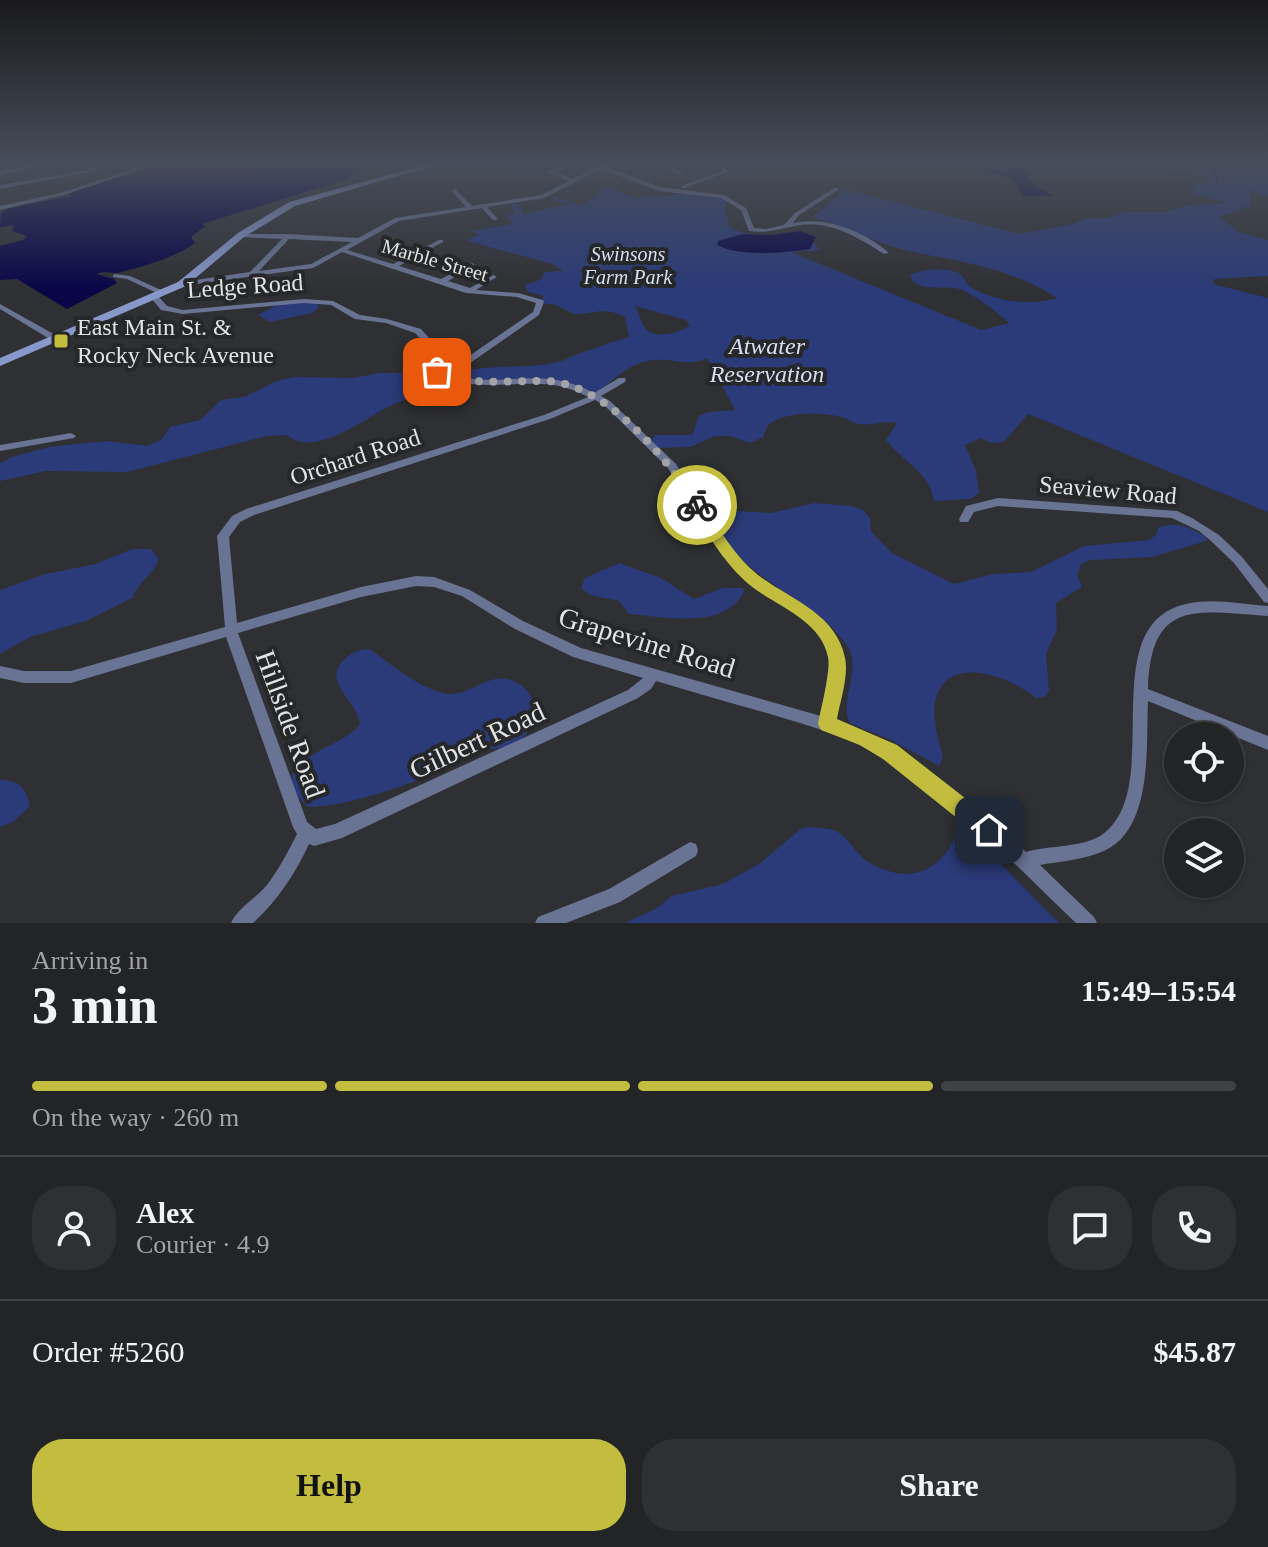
<!DOCTYPE html>
<meta charset="utf-8">
<style>
body{margin:0;font-family:Georgia,serif;background:#2f3032;color:#f1f3f6;height:100vh;display:flex;flex-direction:column;font-size:30px;white-space:nowrap}
*{box-sizing:border-box;margin:0}
p{font-size:26px;color:#a3a4a7}
.icon{flex:none;width:44px;height:44px;fill:none;stroke:currentColor;stroke-width:2;stroke-linecap:round;stroke-linejoin:round}
.map{position:relative;height:923px;overflow:hidden}
.sheet{display:flex;flex-direction:column;background:#232426;flex:1}
.sheet>*{flex:none}
.fabs{position:absolute;left:1164px;top:722px;display:grid;gap:16px}
.fabs a{display:grid;place-items:center;width:80px;height:80px;border-radius:50%;background:#232426;box-shadow:0 2px 6px #0004,0 0 0 2px #404143;font-size:40px}
.pin{position:absolute;display:grid;place-items:center;width:68px;height:68px;color:#fff;margin:-34px;border-radius:16px;box-shadow:0 4px 12px #0006}
.courier{position:absolute;display:grid;place-items:center;width:80px;height:80px;margin:-40px;border:6px solid #c2bd3f;border-radius:50%;background:#fff;color:#222;box-shadow:0 2px 10px #0007}
.head em{font-style:normal;font-weight:800}
.head div{display:flex;flex-direction:column-reverse}
.head{display:flex;align-items:center;justify-content:space-between;height:136px;padding:0 32px}
h1{font-size:52px;font-weight:800;line-height:60px}
.bar{display:grid;grid-template-columns:repeat(4,1fr);gap:12px 8px;align-content:center;height:96px;padding:0 32px}
.bar i{height:10px;border-radius:6px;background:#404143}
.bar .selected{background:#c2bd3f}
.bar p{grid-column:span 4}
.line{display:flex;align-items:center;gap:20px;padding:0 32px;border-top:2px solid #404143}
.line div{flex:1}
.round{display:grid;place-items:center;flex:none;width:84px;height:84px;border-radius:32px;background:#2f3032}
.button{display:flex;gap:16px;margin-top:auto;padding:16px 32px}
.button a{flex:1;height:92px;border-radius:32px;background:#c2bd3f;color:#111;font-size:32px;font-weight:800;line-height:92px;text-align:center}
.button a+a{background:#2f3032;color:#f1f3f6}
.map>svg:first-child{display:block}
.green{fill:#2b3a78;fill-rule:evenodd}
.water{fill:#080647}
.lines{fill:none;stroke-linecap:round;stroke-linejoin:round}
.stream{stroke:#080647;stroke-width:2}
.street{fill:#697393;fill-rule:evenodd}
.secondary{fill:#8898cb;fill-rule:evenodd}
.route{fill:#c2bd3f}
.done{stroke:#a3a4a7;stroke-width:8;stroke-dasharray:0 14.4}
.poi-dot{fill:#c2bd3f;stroke:#262729;stroke-width:3}
.labels{text-anchor:middle;stroke-width:8;stroke-linejoin:round;paint-order:stroke}
.far-park-label{font-size:20px;font-style:italic;fill:#d8dff3;stroke:#262729}
.far-street-label{font-size:20px;fill:#e2e3e5;stroke:#262729}
.street-label{font-size:24px;fill:#e2e3e5;stroke:#262729}
.poi-label{font-size:24px;fill:#e2e3e5;stroke:#262729;text-anchor:start}
.park-label{font-size:24px;font-style:italic;fill:#d8dff3;stroke:#262729}
.near-street-label{font-size:28px;fill:#e2e3e5;stroke:#262729}
</style>
<div class="map">
<svg width="1268" height="923" viewBox="0 0 1268 923">
<rect width="100%" height="100%" fill="#2f3033"/>
<!-- green -->
<g class="green">
<path d="M1146,162H1268V196L1246,190L1251,195L1249,198L1251,205L1219,217L1239,232L1268,240V276L1214,279L1213,284L1268,298V512L1028,414L1004,442L991,443L981,438L965,445L976,471L979,493L971,499L934,501C929,471 904,463 886,440L897,423C884,420 872,426 859,424C853,423 848,419 842,417C818,412 788,411 768,425L763,437L750,443L730,436H715L690,447L658,448L650,441L655,435H692L699,416L708,412L735,410L707,358C691,366 681,361 664,360C635,358 618,375 598,393L555,380L475,381L456,377L457,373C489,363 525,370 558,362C564,361 569,357 575,355C593,349 611,342 629,337L625,317C604,306 594,314 574,314L556,305L542,303L543,296L528,292L525,285L542,279L544,272L563,271L553,264L467,241L479,234L470,231L513,224L506,215L516,214L510,204L517,203L524,214L568,204L550,198L554,196L582,206L606,187L639,199L648,195L655,197L694,193L726,197L725,211L730,228C749,235 773,239 793,232L813,242L820,250L791,252L981,330L1009,323C1000,314 967,289 955,288C938,286 926,291 912,281L910,275C920,269 949,267 960,274C964,277 966,284 971,287C994,302 1032,306 1057,298C1017,271 965,262 918,253C883,246 847,229 813,217L845,189L1019,234L1073,224L1088,218H1107L1125,212H1163L1185,206L1228,203L1191,193L1195,189L1193,184L1213,180ZM635,306L686,320L690,326C679,332 656,340 646,329C641,324 639,312 635,306Z"/>
<polygon points="297,302 317,303 319,307 312,313 270,322 258,315 277,305"/>
<path d="M379,373H423L442,387L438,392C422,395 404,399 390,406C364,419 314,459 287,435L267,436L127,472L46,471L0,481V463L12,457L49,447L107,441L147,446L161,440L170,427L200,420L221,400L244,397L277,381L295,377L353,378Z"/>
<path d="M815,503L851,506L863,510L870,518L871,531L892,553L954,584L993,574L1031,572L1084,546L1149,540L1156,535L1158,528C1176,520 1191,528 1206,537V541L1152,557L1091,560L1081,564L1077,576L1082,587L1056,603L1057,630L1046,653L1049,691L1046,696L1036,698C1011,677 946,651 935,702C932,719 939,741 943,758L939,766L891,740L850,723C838,700 864,668 846,644C807,591 742,585 713,516V512L717,510L771,513Z"/>
<path d="M132,549H151L159,559C153,575 138,582 132,598L86,621L30,637L0,654V590L45,574L96,564Z"/>
<path d="M619,563L661,578L694,599L723,588H743L744,592C724,630 665,617 629,614L619,601L590,595L581,588L585,578Z"/>
<path d="M370,649C394,666 414,685 443,693C463,698 476,683 495,679C515,675 537,693 535,714C533,724 528,734 520,740C498,755 489,745 474,751C467,754 460,760 453,764C426,780 336,811 307,806C257,760 343,750 360,724C358,702 323,683 342,662C349,653 359,649 370,649Z"/>
<path d="M0,780C19,780 26,788 30,806L13,822L0,827Z"/>
<path d="M811,827C818,828 828,828 836,831C847,836 856,854 867,861C903,884 938,876 955,837L962,835L989,852L1059,923H625L657,908L672,896L723,884L759,864L802,828Z"/>
</g>
<!-- water -->
<g class="water">
<path d="M200,162H357L370,166L349,175L351,178L202,224L205,226L191,237L195,243C174,258 147,265 122,272C113,275 106,270 97,274L114,279L117,283L67,309L17,279L0,280V246L23,240L27,236L12,231L14,225L0,227L1,213L10,208L71,196L68,193L153,167Z"/>
<polygon points="974,162 997,162 987,164 1007,173 1007,167 1012,170 1026,167 1030,169 1026,178 1052,196 1023,196 1013,179 984,171 981,169 982,163"/>
<path d="M800,231L816,237L810,249C785,253 739,257 717,245L718,241L743,234L772,235Z"/>
</g>
<g class="lines">
<!-- stream -->
<g class="stream">
<polyline points="1214,162 1214,166"/>
<polyline points="1213,169 1218,182"/>
</g>
<!-- street -->
<g class="street">
<polygon points="53,162 62,162 0,175 0,171"/>
<polygon points="75,162 80,162 99,170 0,189 0,185 90,170"/>
<polygon points="156,162 163,162 64,195 0,210 0,206 60,193"/>
<path d="M572,162H578L555,172L573,179C586,173 600,163 614,162L606,167L660,187L724,195L746,208L754,228L766,229L784,225L795,213L834,188H838V190L799,215L793,223C826,216 864,231 889,253L884,254C860,238 829,220 800,225C782,228 767,234 749,231L741,210L721,198L659,191L601,169L544,198L487,207L497,218V220H493L482,208L399,221L347,250L393,264L439,240H443V242L399,266L441,279L472,263L474,264V266L448,281L470,288L493,275L497,277L495,278L476,290L518,293L543,300L544,302L539,315L453,375C484,385 519,376 551,379C565,381 582,386 594,393L619,378H625L626,380L625,382L601,396L610,401L676,464L730,549L756,576L801,603L830,628L844,659L835,720C860,731 885,742 908,757C950,785 989,818 1026,852C1049,845 1084,848 1103,834C1166,787 1094,630 1182,605C1210,597 1240,604 1268,606V616C1198,612 1151,597 1148,689L1268,736V750L1148,701C1146,745 1153,827 1106,850C1085,860 1062,861 1040,865L1094,917L1097,923H1076C1009,859 943,788 859,745C830,731 799,723 767,713C730,703 693,692 656,681L651,689L638,698L342,838L314,846L309,844C295,874 278,900 253,923H231C237,909 257,897 267,885C279,869 288,852 297,834L293,827L226,637L71,683H24L0,678V666L24,671H71L225,627L217,536L232,516L246,509L544,415L588,397C577,391 564,386 552,385C511,380 468,394 433,372L422,340L415,333L386,323L355,319L331,305L304,303L183,314L161,310L151,298L152,296H158L167,306L183,310L304,299L333,301L360,315L387,319L421,329L430,339L441,370L446,372L533,312L536,303L517,297L466,293L342,252L313,268L182,286L178,284L182,282L250,272L282,239L241,237L239,236V234H288L358,238L395,218L466,207L452,191L455,189L472,206L541,195L569,181L547,172ZM289,239L352,242L311,264L259,271ZM595,400L604,405L668,468L722,555L748,582L793,611L821,635L830,659L821,716L581,648L523,621L470,590L434,577L416,576L361,587L237,623L229,537L240,522L254,515L550,419ZM416,586L434,587L462,596L515,629L573,657L643,678L628,690L335,824L316,829L307,822L238,633L361,597Z"/>
<polygon points="648,162 655,162 685,173 680,174"/>
<polygon points="706,162 712,162 725,166 728,172 685,188 681,188 681,186 722,171 721,168 706,163"/>
<polygon points="1075,162 1110,164 1111,162 1116,162 1115,166 1112,168"/>
<polygon points="115,274 130,276 168,293 161,295 127,279 113,277 113,275"/>
<polygon points="0,304 59,337 60,339 59,341 53,341 0,309"/>
<polygon points="71,433 76,436 74,438 0,451 0,445"/>
<polygon points="998,498 1177,511 1192,518 1219,535 1242,557 1268,589 1268,603 1264,602 1234,563 1211,541 1199,531 1172,518 998,506 974,512 968,522 960,522 959,519 966,506"/>
<polygon points="690,842 696,844 698,850 696,856 620,902 566,923 535,923 538,917 609,889"/>
</g>
<!-- secondary -->
<polygon class="secondary" points="436,162 446,162 295,206 244,237 186,286 0,366 0,358 178,282 238,233 289,202"/>
</g>
<!-- sky -->
<linearGradient id="sky" x2="0" y2="1"><stop stop-color="#1a1a1c"/><stop offset="0.56" stop-color="#474e5b"/><stop offset="1" stop-color="#474e5b" stop-opacity="0"/></linearGradient>
<rect width="1268" height="291" fill="url(#sky)"/>
<!-- route -->
<path class="route" d="M697,500L702,502C718,527 734,556 758,575C790,599 837,614 845,658C849,675 840,702 837,719L897,745L997,823L1000,830L997,838L989,841L982,838L883,759L860,745L821,730L818,724C821,707 831,672 828,657C820,617 770,605 744,580C721,558 706,532 690,505Z"/>
<g class="lines">
<!-- done -->
<path class="done" d="M437,372C473,387 508,380 546,381C606,383 666,458 697,505"/>
</g>
<!-- markers -->
<rect class="poi-dot" x="53" y="333" width="16" height="16" rx="4"/>
<g class="labels">
<!-- far-park labels -->
<g class="far-park-label">
<text x="628" y="261">Swinsons<tspan x="628" dy="23">Farm Park</tspan></text>
</g>
<!-- far-street labels -->
<g class="far-street-label">
<text transform="translate(435 260) rotate(16)" y="7">Marble Street</text>
</g>
<!-- street labels -->
<g class="street-label">
<text transform="translate(245 286) rotate(-4)" y="8">Ledge Road</text>
<text transform="translate(355 457) rotate(-18)" y="8">Orchard Road</text>
<text transform="translate(1108 490) rotate(5)" y="8">Seaview Road</text>
</g>
<!-- poi labels -->
<g class="poi-label">
<text x="77" y="335">East Main St. &amp;<tspan x="77" dy="28">Rocky Neck Avenue</tspan></text>
</g>
<!-- park labels -->
<g class="park-label">
<text x="767" y="354">Atwater<tspan x="767" dy="28">Reservation</tspan></text>
</g>
<!-- near-street labels -->
<g class="near-street-label">
<text transform="translate(647 642) rotate(17)" y="10">Grapevine Road</text>
<text transform="translate(291 724) rotate(70)" y="10">Hillside Road</text>
<text transform="translate(477 740) rotate(-25)" y="10">Gilbert Road</text>
</g>
</g>
</svg>
<div class="fabs">
<a><svg class="icon" aria-label="locate" viewBox="0 0 24 24"><circle cx="12" cy="12" r="6"/><path d="M12 2v4M12 18v4M2 12h4M18 12h4"/></svg></a>
<a><svg class="icon" aria-label="layers" viewBox="0 0 24 24"><path d="M12 4l9 5-9 5-9-5zM3 14l9 5 9-5"/></svg></a>
</div>
<div class="pin" style="left:437px;top:372px;background:#ea580c"><svg class="icon" aria-label="bag" viewBox="0 0 24 24"><path d="M5 8h14l-1 12H6zM9 8a3 3 0 0 1 6 0"/></svg></div>
<div class="pin" style="left:989px;top:830px;background:#1f2937"><svg class="icon" aria-label="home" viewBox="0 0 24 24"><path d="M3 11l9-7 9 7M6 9v11h12V9"/></svg></div>
<div class="courier" style="left:697px;top:505px"><svg class="icon" aria-label="bike" viewBox="0 0 24 24"><circle cx="6" cy="16" r="4"/><circle cx="18" cy="16" r="4"/><path d="M6 16l4-8h5l3 8M10 8l3 8H6M13 5h3"/></svg></div>
</div>
<section class="sheet">
<div class="head"><div><h1>3 min</h1><p>Arriving in</p></div><em>15:49–15:54</em></div>
<div class="bar"><i class="selected"></i><i class="selected"></i><i class="selected"></i><i></i><p>On the way · 260 m</p></div>
<div class="line" style="height:144px"><a class="round"><svg class="icon" aria-label="person" viewBox="0 0 24 24"><circle cx="12" cy="8" r="4"/><path d="M4 21q1-7 8-7t8 7"/></svg></a><div><b>Alex</b><p>Courier · 4.9</p></div><a class="round"><svg class="icon" aria-label="chat" viewBox="0 0 24 24"><path d="M4 5h16v11H9l-5 4z"/></svg></a><a class="round"><svg class="icon" aria-label="phone" viewBox="0 0 24 24"><path d="M5 4h4l2 5-3 2q2 4 5 5l2-3 5 2v4C11 20 4 13 5 4z"/></svg></a></div>
<div class="line" style="height:104px"><div>Order #5260</div><b>$45.87</b></div>
<div class="button"><a>Help</a><a>Share</a></div>
</section>
